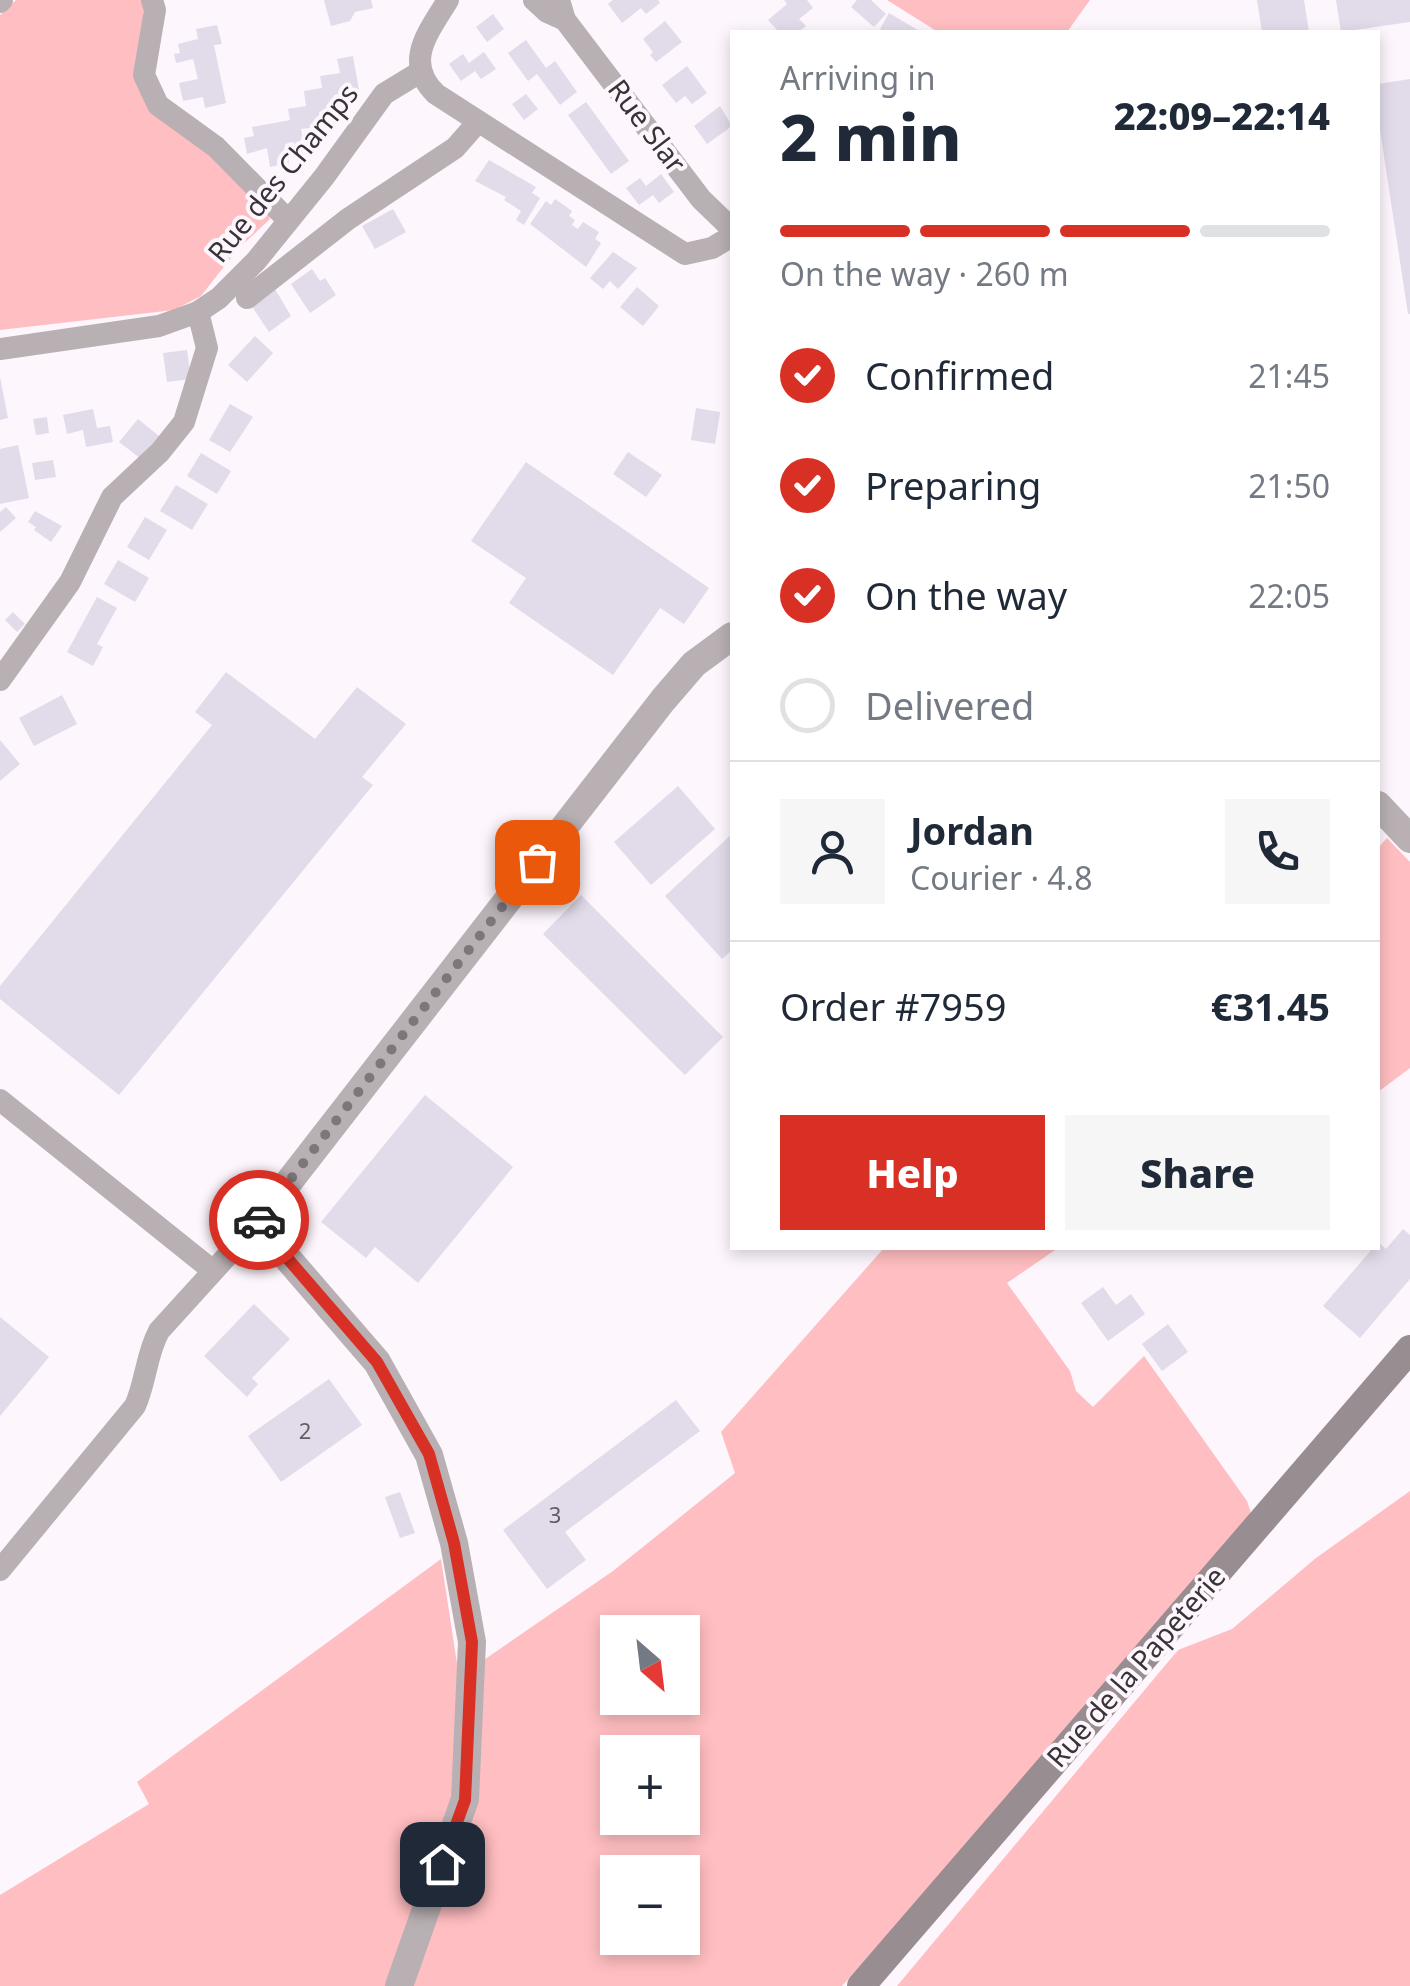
<!DOCTYPE html>
<meta charset="utf-8">
<style>
body{margin:0;font-family:"Noto Sans",sans-serif;background:#f6f6f7;color:#1f2937;height:100vh;display:flex;flex-direction:column;font-size:38px;white-space:nowrap}
*{box-sizing:border-box;margin:0}
p{font-size:32px;color:#747a83}
.icon{flex:none;width:55px;height:55px;fill:none;stroke:currentColor;stroke-width:2;stroke-linecap:round;stroke-linejoin:round}
.map{position:relative;flex:1;overflow:hidden}
.details{position:absolute;left:730px;top:30px;width:650px;height:1220px;display:flex;flex-direction:column;background:#fff;border-radius:0px;box-shadow:0 5px 15px #0003}
.details>*{flex:none}
.needle{width:65px;rotate:152deg}
.buttons{position:absolute;left:600px;top:1615px;display:grid;gap:20px}
.buttons a{display:grid;place-items:center;width:100px;height:100px;border-radius:0px;background:#fff;box-shadow:0 5px 15px #0003;font-size:50px}
.pin{position:absolute;display:grid;place-items:center;width:85px;height:85px;color:#fff;margin:-42px;border-radius:20px;box-shadow:0 5px 15px #0006}
.courier{position:absolute;display:grid;place-items:center;width:100px;height:100px;margin:-50px;border:8px solid #d93025;border-radius:50%;background:#fff;color:#222;box-shadow:0 2px 12px #0007}
.summary em{font-style:normal;font-weight:800}
.summary div{display:flex;flex-direction:column-reverse}
.summary{display:flex;align-items:center;justify-content:space-between;height:170px;padding:0 50px}
h1{font-size:65px;font-weight:800;line-height:75px}
.bar{display:grid;grid-template-columns:repeat(4,1fr);gap:15px 10px;align-content:center;height:120px;padding:0 50px}
.bar i{height:12px;border-radius:8px;background:#e0e1e3}
.bar .active{background:#d93025}
.bar p{grid-column:span 4}
.line{display:flex;align-items:center;gap:25px;padding:0 50px;border-top:2px solid #e0e1e3}
.line div{flex:1}
.round{display:grid;place-items:center;flex:none;width:105px;height:105px;border-radius:0px;background:#f6f6f7}
ol{padding:0 50px;list-style:none}
li{display:flex;align-items:center;gap:30px;height:110px}
li p{margin-inline-start:auto}
li .icon{padding:10px;border-radius:50%;background:#d93025;color:#fff;stroke-width:4}
li:last-child{color:#747a83}
li i{width:55px;height:55px;border:5px solid #e0e1e3;border-radius:50%}
.action{display:flex;gap:20px;margin-top:auto;padding:20px 50px}
.action a{flex:1;height:115px;border-radius:0px;background:#d93025;color:#fff;font-size:40px;font-weight:800;line-height:115px;text-align:center}
.action a+a{background:#f6f6f7;color:#1f2937}
.map>svg:first-child{display:block}
.green{fill:#ffbec1;fill-rule:evenodd}
.building{fill:#e2dbea}
.lines{fill:none;stroke-linecap:round;stroke-linejoin:round}
.minor{stroke:#b8b0b3;stroke-width:22}
.tertiary{stroke:#b8b0b3;stroke-width:28}
.secondary{stroke:#988d91;stroke-width:28}
.done{stroke:#7d777c;stroke-width:10;stroke-dasharray:0 18}
.route{stroke:#d93025;stroke-width:12}
.labels{text-anchor:middle;stroke-width:8;stroke-linejoin:round;paint-order:stroke}
.number-label{font-size:22px;fill:#625d64}
.street-label{font-size:28px;fill:#383337;stroke:#fef6fd}
</style>
<div class="map">
<svg width="1410" height="1986" viewBox="0 0 1410 1986">
<rect width="100%" height="100%" fill="#fef6fd"/>
<!-- green -->
<g class="green">
<polygon points="16,0 145,0 136,76 267,209 270,219 237,250 201,296 174,310 0,330 0,15"/>
<polygon points="887,0 1090,0 1067,32 938,32"/>
<polygon points="1387,838 1410,862 1410,1068 1378,1092 1378,848"/>
<path d="M884,1248H1058L1007,1283L1070,1371L1076,1391L1093,1407L1144,1356L1247,1501L1252,1516L1016,1793L842,1986H408L459,1841L475,1666L613,1571L735,1473L721,1432ZM618,1632H682V1698H618ZM618,1752H682V1818H618ZM618,1872H682V1938H618Z"/>
<polygon points="1410,1491 1410,1986 897,1986 1178,1650 1232,1629 1316,1558"/>
<polygon points="441,1559 464,1709 455,1792 393,1986 0,1986 0,1895 149,1804 137,1782"/>
</g>
<!-- building -->
<g class="building">
<polygon points="324,0 371,0 373,8 355,12 350,21 331,26"/>
<polygon points="613,0 658,0 660,3 646,14 641,8 622,23 608,4"/>
<polygon points="784,0 807,0 813,8 799,19 806,26 798,32 779,32 768,20 787,4"/>
<polygon points="857,0 871,0 886,14 874,27 851,7"/>
<polygon points="1257,0 1304,0 1309,32 1262,32"/>
<polygon points="1336,0 1410,0 1410,22 1341,32"/>
<polygon points="889,13 921,32 886,32 880,29"/>
<polygon points="493,14 504,29 487,42 476,27"/>
<polygon points="665,21 682,42 656,62 650,55 653,52 643,39"/>
<polygon points="217,25 222,44 214,45 226,103 205,108 203,97 183,101 179,83 198,79 193,59 176,63 174,54 180,53 178,44 198,39 196,29"/>
<polygon points="526,40 546,68 555,61 577,92 560,105 537,74 528,81 508,53"/>
<polygon points="484,52 496,69 481,79 475,71 461,81 449,64 463,54 469,63"/>
<polygon points="353,56 359,90 334,95 338,116 327,118 326,110 319,112 322,131 311,134 310,128 301,129 305,148 295,149 294,142 285,144 289,163 270,167 267,148 247,154 244,138 254,136 252,127 290,120 288,109 306,106 304,91 322,88 320,76 340,73 337,59"/>
<polygon points="687,66 707,93 692,104 685,96 676,103 662,85"/>
<polygon points="1410,79 1410,314 1408,314 1378,117 1378,84"/>
<polygon points="526,94 538,109 524,120 512,104"/>
<polygon points="586,102 629,161 611,174 568,115"/>
<polygon points="720,106 732,126 707,144 694,126"/>
<polygon points="489,160 536,187 532,193 540,198 524,225 516,220 521,211 504,200 506,197 475,181"/>
<polygon points="661,174 674,192 659,203 653,195 639,205 626,188 640,178 646,186"/>
<polygon points="555,199 572,211 569,216 575,220 572,225 578,229 583,222 599,232 595,239 601,243 586,267 530,224 546,201 551,205"/>
<polygon points="393,209 406,232 375,249 362,226"/>
<polygon points="613,252 637,268 618,289 610,281 603,289 590,278"/>
<polygon points="312,269 320,281 325,278 336,295 310,313 291,284"/>
<polygon points="637,287 659,306 643,326 620,307"/>
<polygon points="275,289 291,316 269,332 251,305"/>
<polygon points="255,336 273,353 247,382 228,365"/>
<polygon points="187,350 191,379 167,382 163,353"/>
<polygon points="0,377 8,418 0,420"/>
<polygon points="230,404 253,417 230,452 209,440"/>
<polygon points="696,408 720,412 715,444 691,440"/>
<polygon points="93,409 97,428 110,426 113,442 86,447 83,430 67,434 63,415"/>
<polygon points="47,417 49,433 36,435 33,419"/>
<polygon points="138,419 159,436 141,459 119,442"/>
<polygon points="18,445 29,498 0,504 0,449"/>
<polygon points="628,452 662,475 646,497 613,474"/>
<polygon points="201,453 231,471 217,494 187,476"/>
<polygon points="53,460 56,477 35,480 32,463"/>
<polygon points="526,462 709,588 684,624 660,608 613,675 509,603 526,578 471,541"/>
<polygon points="176,485 208,504 192,530 160,511"/>
<polygon points="6,507 16,518 0,532 0,512"/>
<polygon points="35,511 62,526 51,542 34,530 36,527 28,522"/>
<polygon points="145,517 167,530 149,560 127,547"/>
<polygon points="118,560 149,578 135,602 104,584"/>
<polygon points="97,597 117,608 97,644 103,647 93,666 67,652"/>
<polygon points="13,612 25,624 17,632 5,620"/>
<polygon points="226,672 315,739 357,687 406,724 362,777 373,785 119,1095 0,999 0,986 212,725 195,712"/>
<polygon points="62,695 77,724 34,746 19,718"/>
<polygon points="0,740 20,764 0,781"/>
<polygon points="678,786 715,829 651,885 614,842"/>
<polygon points="732,834 732,950 722,959 665,896"/>
<polygon points="581,895 723,1037 685,1075 543,934"/>
<polygon points="425,1095 513,1167 418,1283 375,1247 366,1258 321,1222"/>
<polygon points="1403,1229 1410,1235 1410,1279 1360,1338 1323,1306 1373,1248 1378,1248 1378,1242 1386,1249"/>
<polygon points="1103,1287 1116,1305 1131,1294 1145,1314 1108,1341 1081,1303"/>
<polygon points="254,1304 290,1339 252,1378 258,1384 247,1397 204,1356"/>
<polygon points="0,1317 49,1357 0,1416"/>
<polygon points="1168,1324 1188,1352 1162,1371 1142,1344"/>
<polygon points="329,1379 362,1425 281,1482 248,1436"/>
<polygon points="676,1400 700,1431 565,1532 586,1560 547,1589 503,1530"/>
<polygon points="400,1492 415,1533 400,1538 385,1497"/>
</g>
<g class="lines">
<!-- minor -->
<g class="minor">
<polyline points="152,0 155,10 144,75 158,105 216,147 288,220"/>
<path d="M448,0C428,33 403,62 436,94L685,254L712,248L732,236"/>
<polyline points="534,0 547,12 565,20"/>
<polyline points="559,0 565,20 701,199 732,229"/>
<polyline points="0,2 2,0"/>
<polyline points="247,298 348,219 455,148 477,123"/>
<polyline points="0,349 159,326 198,312 219,298 256,261 324,177 384,94 420,72"/>
<polyline points="0,680 70,582 112,497 160,452 184,422 207,348 198,312"/>
<polyline points="0,1100 212,1270"/>
<path d="M0,1570L135,1406C146,1382 146,1355 159,1331L257,1223"/>
</g>
<!-- tertiary -->
<g class="tertiary">
<polyline points="1378,805 1410,839"/>
<polyline points="399,1986 465,1799 472,1642 454,1543 429,1455 377,1362 257,1223 663,700 694,664 732,636"/>
</g>
<!-- secondary -->
<polyline class="secondary" points="861,1986 1410,1349"/>
</g>
<g class="lines">
<!-- done -->
<polyline class="done" points="259,1220 537,862"/>
<!-- route -->
<polyline class="route" points="259,1220 257,1223 377,1362 429,1454 454,1543 472,1642 465,1800 442,1864"/>
</g>
<g class="labels">
<!-- number labels -->
<g class="number-label">
<text x="305" y="1439">2</text>
<text x="555" y="1523">3</text>
</g>
<!-- street labels -->
<g class="street-label">
<text transform="translate(647 126) rotate(53)" y="10">Rue Slar</text>
<text transform="translate(283 173) rotate(-51)" y="10">Rue des Champs</text>
<text transform="translate(1136 1667) rotate(-49)" y="10">Rue de la Papeterie</text>
</g>
</g>
</svg>
<div class="buttons">
<a><svg class="needle" viewBox="-14 -14 28 28"><path d="M0-13l5 13h-10z" fill="#e53935"/><path d="M0 13l5-13h-10z" fill="#747a83"/></svg></a>
<a>+</a>
<a>−</a>
</div>
<div class="pin" style="left:537px;top:862px;background:#ea580c"><svg class="icon" aria-label="bag" viewBox="0 0 24 24"><path d="M5 8h14l-1 12H6zM9 8a3 3 0 0 1 6 0"/></svg></div>
<div class="pin" style="left:442px;top:1864px;background:#1f2937"><svg class="icon" aria-label="home" viewBox="0 0 24 24"><path d="M3 11l9-7 9 7M6 9v11h12V9"/></svg></div>
<div class="courier" style="left:259px;top:1220px"><svg class="icon" aria-label="car" viewBox="0 0 24 24"><path d="M5 17H2v-5l4-1 3-4h7l3 4 3 1v5h-3M9 17h6M6 11h13"/><circle cx="7" cy="17" r="2"/><circle cx="17" cy="17" r="2"/></svg></div>
<section class="details">
<div class="summary"><div><h1>2 min</h1><p>Arriving in</p></div><em>22:09–22:14</em></div>
<div class="bar"><i class="active"></i><i class="active"></i><i class="active"></i><i></i><p>On the way · 260 m</p></div>
<ol>
<li><svg class="icon" aria-label="check" viewBox="0 0 24 24"><path d="M5 12l5 5 9-10"/></svg>Confirmed<p>21:45</p></li>
<li><svg class="icon" aria-label="check" viewBox="0 0 24 24"><path d="M5 12l5 5 9-10"/></svg>Preparing<p>21:50</p></li>
<li><svg class="icon" aria-label="check" viewBox="0 0 24 24"><path d="M5 12l5 5 9-10"/></svg>On the way<p>22:05</p></li>
<li><i></i>Delivered</li>
</ol>
<div class="line" style="height:180px"><a class="round"><svg class="icon" aria-label="person" viewBox="0 0 24 24"><circle cx="12" cy="8" r="4"/><path d="M4 21q1-7 8-7t8 7"/></svg></a><div><b>Jordan</b><p>Courier · 4.8</p></div><a class="round"><svg class="icon" aria-label="phone" viewBox="0 0 24 24"><path d="M5 4h4l2 5-3 2q2 4 5 5l2-3 5 2v4C11 20 4 13 5 4z"/></svg></a></div>
<div class="line" style="height:130px"><div>Order #7959</div><b>€31.45</b></div>
<div class="action"><a>Help</a><a>Share</a></div>
</section>
</div>
